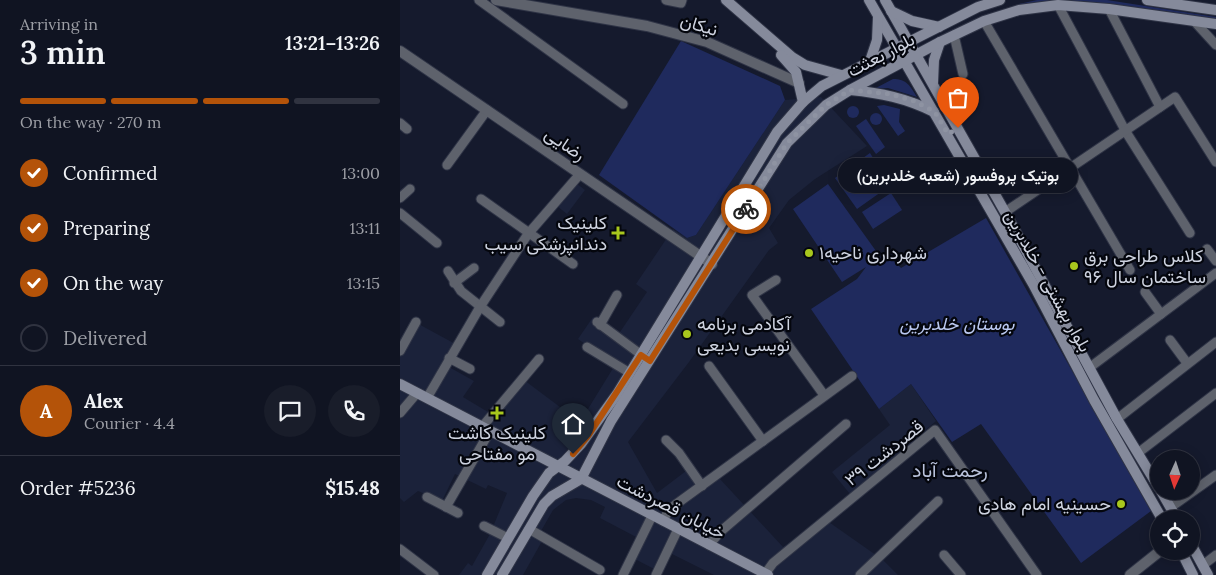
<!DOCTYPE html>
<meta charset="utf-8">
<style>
body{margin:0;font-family:Lora,Vazirmatn,serif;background:#191d2a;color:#f1f3f6;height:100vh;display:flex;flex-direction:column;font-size:19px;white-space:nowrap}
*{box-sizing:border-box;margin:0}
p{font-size:16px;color:#9c9ea5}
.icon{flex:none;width:28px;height:28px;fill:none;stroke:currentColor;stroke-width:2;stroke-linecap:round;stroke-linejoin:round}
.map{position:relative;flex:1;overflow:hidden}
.details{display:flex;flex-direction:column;background:#101422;width:400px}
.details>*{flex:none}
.needle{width:32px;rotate:183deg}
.fabs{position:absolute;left:750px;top:450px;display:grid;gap:10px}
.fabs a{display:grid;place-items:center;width:50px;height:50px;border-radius:50%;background:#101422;box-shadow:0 2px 12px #0003,0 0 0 1px #303340;font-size:25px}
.pin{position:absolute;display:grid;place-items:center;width:42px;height:42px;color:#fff;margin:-51px -21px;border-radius:50% 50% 50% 0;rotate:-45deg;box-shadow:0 0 5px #0007}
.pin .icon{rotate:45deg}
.courier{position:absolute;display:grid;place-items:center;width:50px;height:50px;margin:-25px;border:4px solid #b45309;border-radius:50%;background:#fff;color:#222;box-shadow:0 1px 6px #0007}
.bubble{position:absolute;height:35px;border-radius:18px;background:#101422;box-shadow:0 2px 12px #0003,0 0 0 1px #303340;font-size:16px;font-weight:600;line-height:35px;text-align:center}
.head em{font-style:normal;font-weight:600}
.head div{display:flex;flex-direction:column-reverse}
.head{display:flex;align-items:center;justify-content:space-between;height:85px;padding:0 20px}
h1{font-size:32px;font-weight:600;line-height:38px}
.bar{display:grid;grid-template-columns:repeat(4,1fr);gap:8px 5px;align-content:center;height:60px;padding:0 20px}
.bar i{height:6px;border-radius:4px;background:#303340}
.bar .current{background:#b45309}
.bar p{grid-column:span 4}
.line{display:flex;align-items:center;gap:12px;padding:0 20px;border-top:1px solid #303340}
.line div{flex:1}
.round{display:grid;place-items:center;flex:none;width:52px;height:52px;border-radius:26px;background:#191d2a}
ol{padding:0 20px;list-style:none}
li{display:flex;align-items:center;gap:15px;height:55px}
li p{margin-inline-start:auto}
li .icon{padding:5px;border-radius:50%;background:#b45309;color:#fff;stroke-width:4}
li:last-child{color:#9c9ea5}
li i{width:28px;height:28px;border:2px solid #303340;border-radius:50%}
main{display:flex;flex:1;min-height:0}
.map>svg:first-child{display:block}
.built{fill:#1b223a}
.green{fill:#1f2a5d}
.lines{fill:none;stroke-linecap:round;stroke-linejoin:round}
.minor-casing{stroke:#2f3446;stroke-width:11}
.tertiary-casing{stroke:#2f3446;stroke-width:12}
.secondary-casing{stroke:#2f3446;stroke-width:12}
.minor{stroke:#5e626c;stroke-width:9}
.tertiary{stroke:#5e626c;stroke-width:10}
.secondary{stroke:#858a9b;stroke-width:10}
.done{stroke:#8e93a2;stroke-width:5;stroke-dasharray:0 9}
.route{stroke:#b45309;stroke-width:6}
.poi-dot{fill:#a8c71d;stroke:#04060d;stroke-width:2}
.labels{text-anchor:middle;stroke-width:4.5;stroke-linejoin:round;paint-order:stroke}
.street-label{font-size:18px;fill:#cfd4e1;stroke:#04060d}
.poi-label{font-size:18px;fill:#cfd4e1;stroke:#04060d;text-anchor:start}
.park-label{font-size:18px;font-style:italic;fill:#bbc9f1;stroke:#04060d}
.neighbourhood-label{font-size:19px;fill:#bac3dc;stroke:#04060d}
</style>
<main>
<section class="details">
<div class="head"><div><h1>3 min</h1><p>Arriving in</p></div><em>13:21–13:26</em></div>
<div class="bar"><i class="current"></i><i class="current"></i><i class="current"></i><i></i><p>On the way · 270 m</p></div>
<ol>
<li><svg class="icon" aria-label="check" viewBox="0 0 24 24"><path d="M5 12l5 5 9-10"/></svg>Confirmed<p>13:00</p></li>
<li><svg class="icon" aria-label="check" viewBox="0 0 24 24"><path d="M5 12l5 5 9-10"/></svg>Preparing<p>13:11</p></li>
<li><svg class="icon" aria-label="check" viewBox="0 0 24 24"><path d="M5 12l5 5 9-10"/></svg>On the way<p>13:15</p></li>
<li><i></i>Delivered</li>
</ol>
<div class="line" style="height:90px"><b class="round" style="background:#b45309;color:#fff">A</b><div><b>Alex</b><p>Courier · 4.4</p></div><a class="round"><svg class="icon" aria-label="chat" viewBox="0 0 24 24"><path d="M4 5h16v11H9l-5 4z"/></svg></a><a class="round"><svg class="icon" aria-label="phone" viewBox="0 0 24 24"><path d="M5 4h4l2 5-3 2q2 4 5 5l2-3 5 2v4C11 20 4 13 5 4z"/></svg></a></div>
<div class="line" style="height:65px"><div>Order #5236</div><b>$15.48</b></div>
</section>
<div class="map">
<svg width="816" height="575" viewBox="0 0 816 575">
<rect width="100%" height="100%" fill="#151a2d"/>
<!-- built -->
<g class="built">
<polygon points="421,97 467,146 415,179 389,200 369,228 378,243 369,250 289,362 228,442 257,493 286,471 296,485 320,479 383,547 426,520 483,560 498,575 314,575 268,552 258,571 231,557 240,539 200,518 205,507 191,500 176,498 166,500 153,510 141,531 146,534 123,575 59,575 68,563 72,566 90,534 107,493 88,485 86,489 55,474 42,501 18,491 4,502 0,498 0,345 13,321 59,346 49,367 74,381 63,397 88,412 120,377 180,422 215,365 178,339 193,317 218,335 247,292 236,284 273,229 287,238 296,235 385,100"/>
<polygon points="176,183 185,190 167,214 157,206"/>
<polygon points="511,384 536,421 450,494 432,472 490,425 479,409"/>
</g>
<!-- green -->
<g class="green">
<polygon points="637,0 707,0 816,17 816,20 682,1 619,6 619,4"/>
<polygon points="281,41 380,86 385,100 296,235 287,238 199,175"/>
<path d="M493,79C507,79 510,86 517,97L488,88L474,89Z"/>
<polygon points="484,105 500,109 499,122 505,131 498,136 477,106"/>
<circle cx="453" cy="112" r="6"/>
<circle cx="476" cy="119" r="6"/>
<polygon points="466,119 485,147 476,154 456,126"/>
<polygon points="470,153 475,161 472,164 488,187 457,209 435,178"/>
<polygon points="428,184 481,258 472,264 493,260 501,268 586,218 751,511 681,563 581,424 552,442 511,384 479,409 411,309 457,279 466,267 442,282 393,209"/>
<polygon points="491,193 502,210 473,229 462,212"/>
</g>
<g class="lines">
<!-- minor casing -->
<g class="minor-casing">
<g id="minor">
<polyline points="79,0 223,104"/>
<polyline points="266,0 281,3 282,0"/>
<polyline points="658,5 726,132 790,233"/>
<polyline points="709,9 760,107"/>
<polyline points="584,21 730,270"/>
<polyline points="795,22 816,45"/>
<polyline points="554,35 563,74"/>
<polyline points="0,123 7,129"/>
<polyline points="47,165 87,110"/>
<polyline points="0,198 10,189"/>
<polyline points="81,199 173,264"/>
<polyline points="605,212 775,97 816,162"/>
<polyline points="0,213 37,243"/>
<polyline points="807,249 816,261"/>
<polyline points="48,271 61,291 100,322"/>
<polyline points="376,280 352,295 424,395"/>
<polyline points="54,283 74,268"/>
<polyline points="745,292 761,314"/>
<polyline points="197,322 247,359"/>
<polyline points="200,325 217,295"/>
<polyline points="770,340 787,363"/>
<polyline points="187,347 230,373"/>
<polyline points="0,351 16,322"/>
<polyline points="49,358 70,369"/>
<polyline points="309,366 363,441"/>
<polyline points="689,368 816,273"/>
<polyline points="27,398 80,307 128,234 180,174"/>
<polyline points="0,413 17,393"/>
<polyline points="717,419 816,342"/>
<polyline points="82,427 139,359"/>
<polyline points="266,440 279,453 302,486"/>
<polyline points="738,453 816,393"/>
<polyline points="27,497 58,513"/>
<polyline points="46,507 90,431"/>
<polyline points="771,507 816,475"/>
<polyline points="263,521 268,511 275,505 452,376"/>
<polyline points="84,526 108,538"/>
<polyline points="129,529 200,570"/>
<polyline points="309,545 320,532 446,424"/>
<polyline points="0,549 34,575"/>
<polyline points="544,555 561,575"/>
<polyline points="803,565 816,555"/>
<polyline points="365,574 373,563 535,430 637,575"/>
<polyline points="223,575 252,516"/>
<polyline points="256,575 278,529"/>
<polyline points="460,575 538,501"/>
</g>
</g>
<!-- tertiary casing -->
<g class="tertiary-casing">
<g id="tertiary">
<polyline points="96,0 247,26 307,42 399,83"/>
<polyline points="0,51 312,264"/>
<polyline points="730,575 760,551"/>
</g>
</g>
<!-- secondary casing -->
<g class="secondary-casing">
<g id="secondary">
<polyline points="326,0 392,57 405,65 441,75"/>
<polyline points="469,0 633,284 694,400 762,519"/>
<polyline points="485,0 605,212 717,419 759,488"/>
<polyline points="747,0 816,10"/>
<polyline points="491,11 512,21 539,27"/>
<polyline points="381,55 396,72 403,102"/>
<polyline points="470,61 477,40 478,17"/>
<polyline points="533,83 534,60 540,42"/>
<path d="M450,90C481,93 506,98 534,112"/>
<polyline points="0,384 368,575"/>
<polyline points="181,479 211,421 387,143 426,105 450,90 540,42 584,21 619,10 658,5 709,9 816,24"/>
<polyline points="761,491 777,519"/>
<polyline points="791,544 808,575"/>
<polyline points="781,551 793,575"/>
<polyline points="87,575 133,496 149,473 165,461 181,444 217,394 377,132 403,102 422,86 578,7 600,0"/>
<polyline points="102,575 144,504 152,496 181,479"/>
</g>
</g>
<!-- minor -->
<use href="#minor" class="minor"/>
<!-- tertiary -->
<use href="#tertiary" class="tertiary"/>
<!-- secondary -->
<use href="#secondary" class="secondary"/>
</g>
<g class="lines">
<!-- done -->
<polyline class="done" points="346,209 387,143 426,105 450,90 490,94 514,101 535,112 548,134 558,128"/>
<!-- route -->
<polyline class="route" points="173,454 188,436 241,355 250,361 346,209"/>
</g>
<!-- markers -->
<g class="poi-dot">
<path d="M215.5 225.5h5v5h5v5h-5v5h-5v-5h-5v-5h5z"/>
<circle cx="409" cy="253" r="5"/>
<circle cx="674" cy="266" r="5"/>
<circle cx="287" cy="334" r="5"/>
<path d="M94.5 405.5h5v5h5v5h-5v5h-5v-5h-5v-5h5z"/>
<circle cx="721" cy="504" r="5"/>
</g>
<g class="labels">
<!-- street labels -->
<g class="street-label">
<text transform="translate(299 25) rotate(17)" y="6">نیکان</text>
<text transform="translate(481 55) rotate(-28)" y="6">بلوار بعثت</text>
<text transform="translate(165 144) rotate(34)" y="6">رضایی</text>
<text transform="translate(648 281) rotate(61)" y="6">بلوار بهشتی - خلدبرین</text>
<text transform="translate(484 453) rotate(-38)" y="6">قصردشت ۳۹</text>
<text transform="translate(271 507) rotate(27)" y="6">خیابان قصردشت</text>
</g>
<!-- poi labels -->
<g class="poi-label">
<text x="207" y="229" text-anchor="end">کلینیک<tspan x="207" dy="21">دندانپزشکی سیب</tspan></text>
<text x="419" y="259">شهرداری ناحیه۱</text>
<text x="684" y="262">کلاس طراحی برق<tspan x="684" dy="21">ساختمان سال ۹۶</tspan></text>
<text x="297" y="330">آکادمی برنامه<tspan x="297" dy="21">نویسی بدیعی</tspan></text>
<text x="97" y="439" text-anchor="middle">کلینیک کاشت<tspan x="97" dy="21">مو مفتاحی</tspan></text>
<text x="711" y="510" text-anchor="end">حسینیه امام هادی</text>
</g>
<!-- park labels -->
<g class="park-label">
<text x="557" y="330">بوستان خلدبرین</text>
</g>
<!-- neighbourhood labels -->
<g class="neighbourhood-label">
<text x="550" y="477">رحمت آباد</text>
</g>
</g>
</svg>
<div class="fabs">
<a><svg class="needle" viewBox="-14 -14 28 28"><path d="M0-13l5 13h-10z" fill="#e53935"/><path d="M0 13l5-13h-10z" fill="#9c9ea5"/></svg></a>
<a><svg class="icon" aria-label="locate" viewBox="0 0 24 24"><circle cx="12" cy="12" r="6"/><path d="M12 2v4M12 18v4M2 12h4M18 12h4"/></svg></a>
</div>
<div class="pin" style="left:558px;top:128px;background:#ea580c"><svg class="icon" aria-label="bag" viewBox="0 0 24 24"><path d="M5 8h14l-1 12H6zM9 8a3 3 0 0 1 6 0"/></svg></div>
<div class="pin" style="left:173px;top:454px;background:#1f2937"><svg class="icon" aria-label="home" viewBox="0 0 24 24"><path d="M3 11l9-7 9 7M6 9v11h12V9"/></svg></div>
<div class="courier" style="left:346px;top:209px"><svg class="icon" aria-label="bike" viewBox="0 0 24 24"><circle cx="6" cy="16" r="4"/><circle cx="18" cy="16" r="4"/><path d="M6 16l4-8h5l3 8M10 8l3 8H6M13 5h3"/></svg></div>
<div class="bubble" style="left:438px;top:158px;width:240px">بوتیک پروفسور (شعبه خلدبرین)</div>
</div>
</main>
